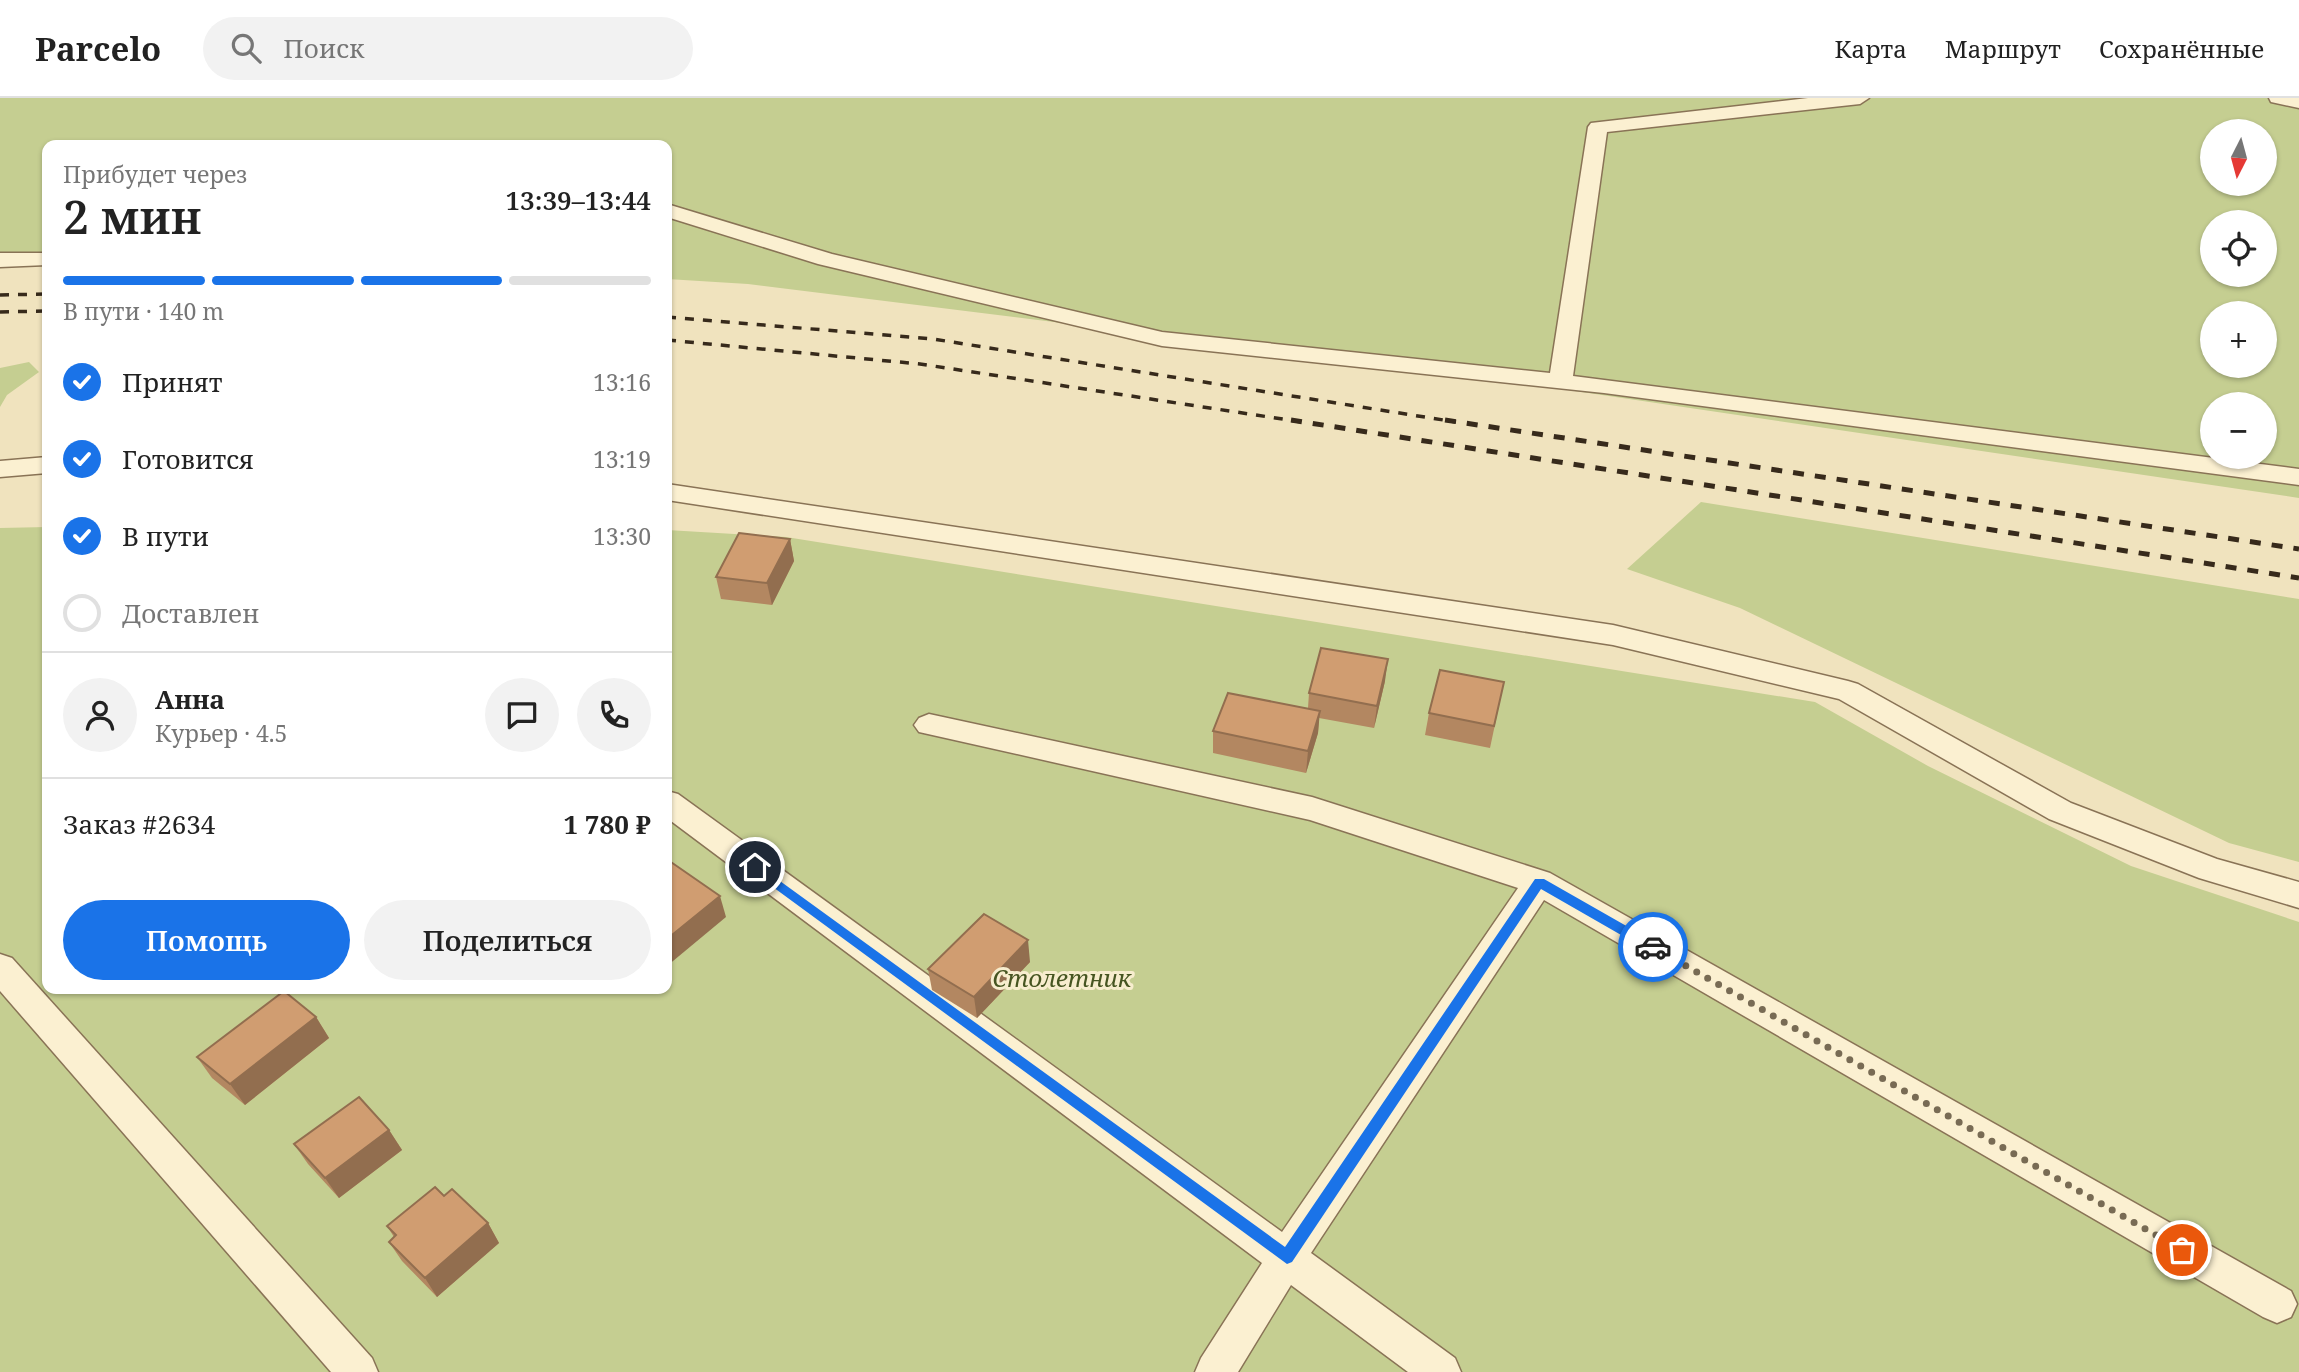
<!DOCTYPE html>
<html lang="ru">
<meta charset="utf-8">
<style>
body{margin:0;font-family:"Noto Serif",serif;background:#f2f2f2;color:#222;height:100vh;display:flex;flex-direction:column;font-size:26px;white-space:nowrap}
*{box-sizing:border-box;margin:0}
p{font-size:23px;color:#767676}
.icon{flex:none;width:38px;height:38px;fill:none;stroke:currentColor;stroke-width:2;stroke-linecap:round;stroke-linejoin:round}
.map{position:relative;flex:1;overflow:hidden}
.drawer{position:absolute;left:42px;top:42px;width:630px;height:854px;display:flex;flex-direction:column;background:#fff;border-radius:14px;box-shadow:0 2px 5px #0004}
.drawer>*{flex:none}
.needle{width:46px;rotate:186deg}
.fabs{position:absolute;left:2200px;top:21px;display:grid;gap:14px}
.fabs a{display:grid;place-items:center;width:77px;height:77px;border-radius:50%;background:#fff;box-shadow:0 2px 5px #0004;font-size:35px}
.pin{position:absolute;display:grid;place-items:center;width:60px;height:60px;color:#fff;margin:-30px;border:4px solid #fff;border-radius:50%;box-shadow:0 2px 7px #0007}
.courier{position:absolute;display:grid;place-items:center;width:70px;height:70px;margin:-35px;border:5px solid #1a73e8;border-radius:50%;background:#fff;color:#222;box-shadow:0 2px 9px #0007}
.head em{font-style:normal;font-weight:600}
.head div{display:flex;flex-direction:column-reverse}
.head{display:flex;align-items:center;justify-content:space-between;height:119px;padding:0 21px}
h1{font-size:46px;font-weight:600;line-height:52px}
.bar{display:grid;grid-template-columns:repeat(4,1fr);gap:10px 7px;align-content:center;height:84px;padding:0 21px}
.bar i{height:9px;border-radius:5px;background:#e0e0e0}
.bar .selected{background:#1a73e8}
.bar p{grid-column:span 4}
.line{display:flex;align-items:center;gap:18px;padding:0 21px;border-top:2px solid #e0e0e0}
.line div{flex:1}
.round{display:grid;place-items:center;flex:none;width:74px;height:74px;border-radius:37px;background:#f2f2f2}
ol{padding:0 21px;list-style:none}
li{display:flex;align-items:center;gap:21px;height:77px}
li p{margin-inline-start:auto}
li .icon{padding:7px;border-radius:50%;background:#1a73e8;color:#fff;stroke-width:4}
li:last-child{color:#767676}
li i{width:38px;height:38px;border:4px solid #e0e0e0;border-radius:50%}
.button{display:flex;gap:14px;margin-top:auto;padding:14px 21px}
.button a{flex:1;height:80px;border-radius:42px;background:#1a73e8;color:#fff;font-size:28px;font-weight:600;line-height:80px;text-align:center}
.button a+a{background:#f2f2f2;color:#222}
header{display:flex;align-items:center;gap:42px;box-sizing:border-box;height:98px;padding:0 35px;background:#fff;border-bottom:2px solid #e0e0e0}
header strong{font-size:33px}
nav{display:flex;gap:38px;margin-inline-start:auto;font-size:24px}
.search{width:490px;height:63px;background:#f2f2f2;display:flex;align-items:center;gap:18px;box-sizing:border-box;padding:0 24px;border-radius:38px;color:#767676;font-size:26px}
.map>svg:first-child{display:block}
.green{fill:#c5ce91;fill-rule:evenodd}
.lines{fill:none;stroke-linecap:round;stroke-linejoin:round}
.service-casing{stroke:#897356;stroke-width:3}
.service{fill:#fbf0d1;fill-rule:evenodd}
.rail-far1{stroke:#372a1b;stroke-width:3.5;stroke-dasharray:9 9;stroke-linecap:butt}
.rail{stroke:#372a1b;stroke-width:5;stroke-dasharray:11 11;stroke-linecap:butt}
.wall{fill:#b38761}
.shaded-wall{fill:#926e4f}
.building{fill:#d09d71;stroke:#926e4f;stroke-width:2}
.route{fill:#1a73e8}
.done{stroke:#786b54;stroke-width:7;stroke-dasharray:0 12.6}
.labels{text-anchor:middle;stroke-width:6;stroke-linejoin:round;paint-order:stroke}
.park-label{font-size:24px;font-style:italic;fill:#465521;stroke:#f7edce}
</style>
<header>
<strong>Parcelo</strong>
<div class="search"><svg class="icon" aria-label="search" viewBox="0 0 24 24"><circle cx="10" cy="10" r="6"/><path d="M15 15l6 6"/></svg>Поиск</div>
<nav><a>Карта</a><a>Маршрут</a><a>Сохранённые</a></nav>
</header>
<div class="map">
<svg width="2299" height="1274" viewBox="0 0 2299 1274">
<rect width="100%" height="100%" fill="#f0e3be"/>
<!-- green -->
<g class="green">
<path d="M0,0H2299V400L1399,267L748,186L667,181V47H47V160L0,159ZM2212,33H2264V86H2212ZM2212,124H2264V177H2212ZM2212,215H2264V268H2212ZM2212,306H2264V359H2212Z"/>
<polygon points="29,264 39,274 7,297 0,309 0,270"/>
<polygon points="1701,404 2299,501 2299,764 2229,745 1740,510 1627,471"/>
<polygon points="47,429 47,891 667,891 667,432 786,439 1815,604 1928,668 2131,768 2299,824 2299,1274 0,1274 0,430"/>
</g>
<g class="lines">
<!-- service casing -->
<g class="service-casing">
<g id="service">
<polygon points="1808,0 1869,0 1860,6 1607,34 1573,278 2299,371 2299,387 1604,295 1162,248 818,166 667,119 667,106 832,156 1162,234 1550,275 1588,29 1591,25"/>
<polygon points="2269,0 2299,0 2299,10 2271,4"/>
<polygon points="0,155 47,155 47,167 0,169"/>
<polygon points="47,359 47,375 0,379 0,363"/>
<polygon points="667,386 1613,527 1848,583 1858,586 2071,705 2217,761 2299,784 2299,810 2199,780 2049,721 1839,601 1613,547 667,402"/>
<polygon points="929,616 1312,699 1550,775 2291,1193 2297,1206 2291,1219 2277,1225 2263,1219 1544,802 1311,1155 1455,1260 1461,1274 1408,1274 1291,1187 1238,1274 1195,1274 1201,1260 1262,1165 667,720 667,693 678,696 1282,1134 1518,790 1310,722 919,634 914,627 919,620"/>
<polygon points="0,856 12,860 372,1260 378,1274 331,1274 0,893"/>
</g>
</g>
<!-- service -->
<use href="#service" class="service"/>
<!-- rail-far1 -->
<g class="rail-far1">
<polyline points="0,197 47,196"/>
<polyline points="0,214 47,213"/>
<polyline points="667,219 933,241 1456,324"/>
<polyline points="667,242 920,266 1302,324"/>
</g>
<!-- rail -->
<g class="rail">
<polyline points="1291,322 2299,480"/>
<polyline points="1445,322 2299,451"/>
</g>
</g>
<!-- wall -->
<g class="wall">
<polygon points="790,441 794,463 772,507 721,501 716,479"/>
<polygon points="1385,583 1374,630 1319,620 1318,635 1306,675 1213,655 1213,633 1308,610 1309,595"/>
<polygon points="1504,584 1490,650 1425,637 1429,615"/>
<polygon points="1030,864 977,920 932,892 928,871"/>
<polygon points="316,919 329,940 245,1007 212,980 197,959"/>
<polygon points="389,1032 402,1052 339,1100 308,1066 294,1046"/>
<polygon points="444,1098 488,1125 499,1145 437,1199 402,1163 389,1144 394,1139 387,1128"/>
</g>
<!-- shaded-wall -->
<g class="shaded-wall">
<polygon points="790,441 794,463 772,507 767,485"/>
<polygon points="1388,561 1385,583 1374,630 1377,608"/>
<polygon points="1320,613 1318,635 1306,675 1308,653"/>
<polygon points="720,798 726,819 667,868 667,841"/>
<polygon points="1028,842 1030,864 977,920 974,899"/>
<polygon points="316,919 329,940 245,1007 230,986"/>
<polygon points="389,1032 402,1052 339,1100 325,1080"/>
<polygon points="488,1125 499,1145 437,1199 425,1180"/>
</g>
<!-- building -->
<g class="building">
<polygon points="739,435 790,441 767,485 716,479"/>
<polygon points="1321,550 1388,561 1377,608 1309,595"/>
<polygon points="1440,572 1504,584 1494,628 1429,615"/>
<polygon points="1228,595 1320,613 1308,653 1213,633"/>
<polygon points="668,762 720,798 667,841 667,763"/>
<polygon points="984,816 1028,842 974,899 928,871"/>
<polygon points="284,893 316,919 230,986 197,959"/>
<polygon points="359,999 389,1032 325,1080 294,1046"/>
<polygon points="435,1089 444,1098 452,1091 488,1125 425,1180 389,1144 396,1137 387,1128"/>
</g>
<!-- route -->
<polygon class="route" points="755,765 1285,1149 1535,781 1544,781 1658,846 1659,849 1653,854 1649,853 1541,791 1292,1164 1287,1166 751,773 749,769"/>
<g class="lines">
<!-- done -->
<polyline class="done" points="1653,849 2182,1152"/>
</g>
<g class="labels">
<!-- park labels -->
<g class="park-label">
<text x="1062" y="889">Столетник</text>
</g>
</g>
</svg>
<div class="fabs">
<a><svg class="needle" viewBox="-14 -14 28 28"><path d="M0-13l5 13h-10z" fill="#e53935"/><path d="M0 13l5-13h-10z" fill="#767676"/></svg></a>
<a><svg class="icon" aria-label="locate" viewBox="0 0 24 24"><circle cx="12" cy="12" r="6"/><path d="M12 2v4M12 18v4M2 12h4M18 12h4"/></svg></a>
<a>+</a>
<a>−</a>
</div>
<div class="pin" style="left:2182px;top:1152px;background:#ea580c"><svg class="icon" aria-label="bag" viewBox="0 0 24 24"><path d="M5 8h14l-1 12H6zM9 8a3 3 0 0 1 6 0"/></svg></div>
<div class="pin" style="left:755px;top:769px;background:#1f2937"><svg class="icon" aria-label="home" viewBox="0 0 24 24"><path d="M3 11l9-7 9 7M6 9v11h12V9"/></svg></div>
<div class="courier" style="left:1653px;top:849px"><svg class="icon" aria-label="car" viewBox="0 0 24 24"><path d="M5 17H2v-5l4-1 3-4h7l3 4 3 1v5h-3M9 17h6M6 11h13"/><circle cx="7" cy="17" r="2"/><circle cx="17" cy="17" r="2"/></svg></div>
<section class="drawer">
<div class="head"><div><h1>2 мин</h1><p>Прибудет через</p></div><em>13:39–13:44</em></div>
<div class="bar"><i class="selected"></i><i class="selected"></i><i class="selected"></i><i></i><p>В пути · 140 m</p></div>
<ol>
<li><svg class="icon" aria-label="check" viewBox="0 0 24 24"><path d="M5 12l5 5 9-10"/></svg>Принят<p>13:16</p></li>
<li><svg class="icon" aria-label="check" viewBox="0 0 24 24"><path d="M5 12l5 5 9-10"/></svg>Готовится<p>13:19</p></li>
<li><svg class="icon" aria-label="check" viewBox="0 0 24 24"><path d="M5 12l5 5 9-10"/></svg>В пути<p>13:30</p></li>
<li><i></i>Доставлен</li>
</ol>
<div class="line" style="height:126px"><a class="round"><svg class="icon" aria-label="person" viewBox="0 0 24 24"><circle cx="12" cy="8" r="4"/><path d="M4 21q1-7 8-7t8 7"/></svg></a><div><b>Анна</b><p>Курьер · 4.5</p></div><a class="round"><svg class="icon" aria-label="chat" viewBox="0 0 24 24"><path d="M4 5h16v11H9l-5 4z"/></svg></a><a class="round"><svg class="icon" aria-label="phone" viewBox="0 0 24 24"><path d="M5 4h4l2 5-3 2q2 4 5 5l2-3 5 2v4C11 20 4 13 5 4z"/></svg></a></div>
<div class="line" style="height:91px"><div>Заказ #2634</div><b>1 780 ₽</b></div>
<div class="button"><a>Помощь</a><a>Поделиться</a></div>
</section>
</div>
